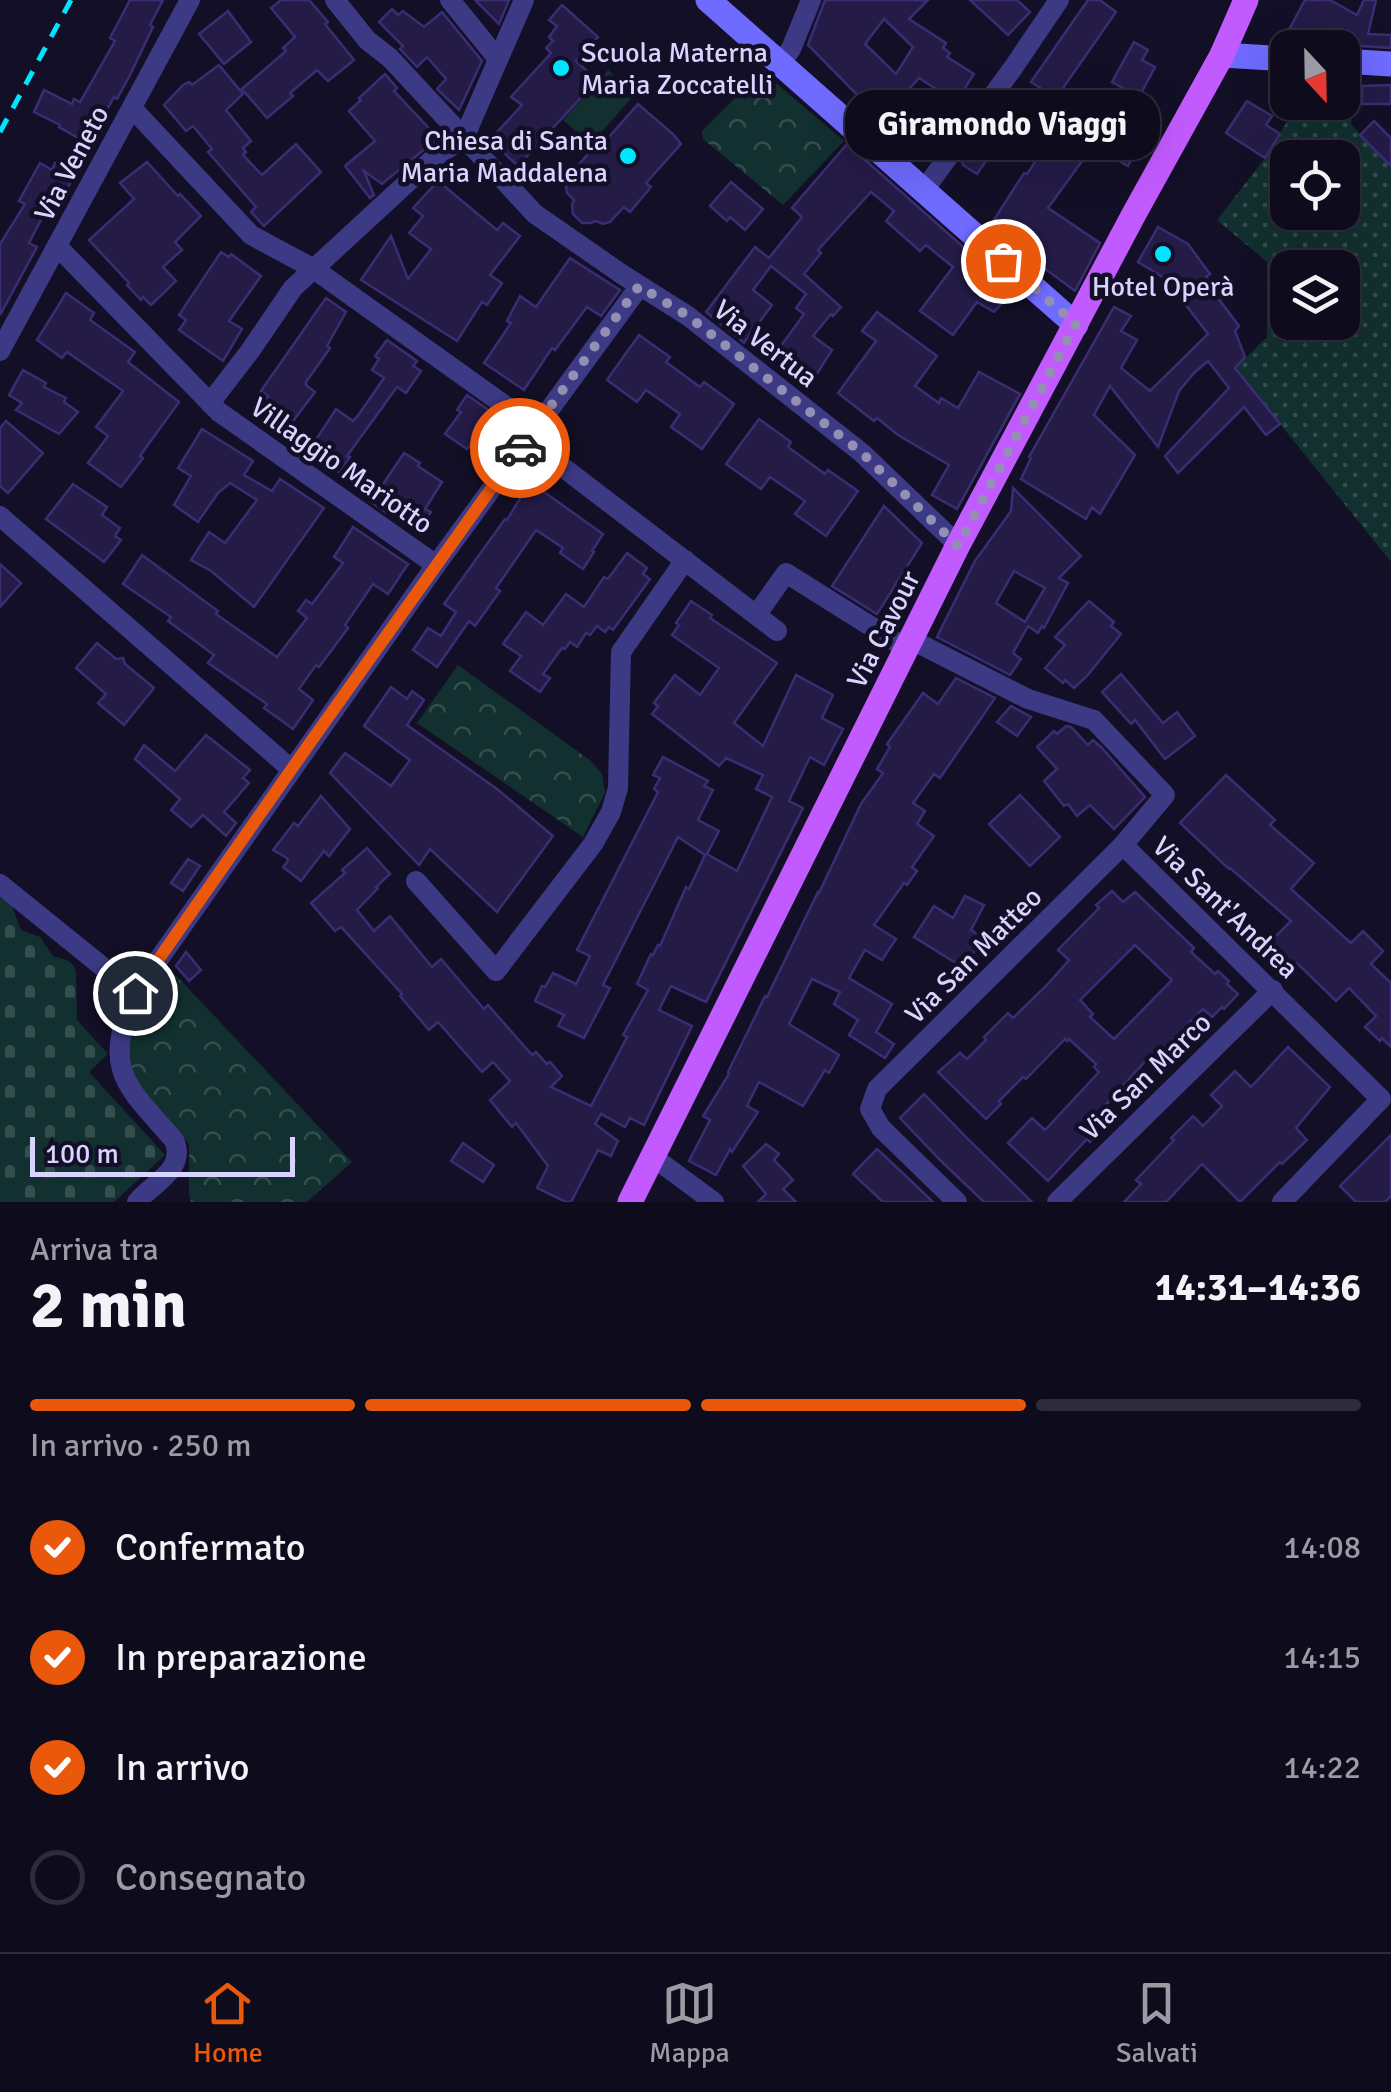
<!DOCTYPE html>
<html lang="it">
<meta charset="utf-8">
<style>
body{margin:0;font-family:Signika,sans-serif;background:#1c1929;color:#f1f3f6;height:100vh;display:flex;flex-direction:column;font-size:38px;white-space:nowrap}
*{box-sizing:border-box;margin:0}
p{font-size:32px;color:#9b9ba3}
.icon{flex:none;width:55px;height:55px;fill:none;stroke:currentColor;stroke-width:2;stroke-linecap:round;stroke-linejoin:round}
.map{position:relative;height:1202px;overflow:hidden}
.side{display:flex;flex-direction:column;background:#0e0b1c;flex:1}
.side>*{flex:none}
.needle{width:65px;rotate:158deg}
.controls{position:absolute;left:1270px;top:30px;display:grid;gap:20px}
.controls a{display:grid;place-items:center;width:90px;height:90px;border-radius:20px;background:#0e0b1c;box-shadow:0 10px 40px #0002,0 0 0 2px #2e2b3b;font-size:50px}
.scale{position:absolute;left:30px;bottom:25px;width:265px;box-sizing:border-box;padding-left:10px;border:5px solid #d9d4ff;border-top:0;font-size:28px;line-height:35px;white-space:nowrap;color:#d9d4ff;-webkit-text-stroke:8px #130f26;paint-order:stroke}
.pin{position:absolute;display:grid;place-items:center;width:85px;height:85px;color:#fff;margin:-42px;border:5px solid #fff;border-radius:50%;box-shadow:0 2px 10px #0007}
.courier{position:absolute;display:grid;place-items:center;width:100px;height:100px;margin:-50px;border:8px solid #ea580c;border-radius:50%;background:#fff;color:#222;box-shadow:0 2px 12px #0007}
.bubble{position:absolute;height:70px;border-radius:30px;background:#0e0b1c;box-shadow:0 10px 40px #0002,0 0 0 2px #2e2b3b;font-size:32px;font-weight:800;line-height:70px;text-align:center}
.head em{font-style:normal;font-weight:800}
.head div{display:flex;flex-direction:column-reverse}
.head{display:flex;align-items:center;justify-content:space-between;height:170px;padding:0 30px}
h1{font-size:65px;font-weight:800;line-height:75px}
.bar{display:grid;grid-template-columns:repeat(4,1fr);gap:15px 10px;align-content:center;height:120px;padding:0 30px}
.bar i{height:12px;border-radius:8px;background:#2e2b3b}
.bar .on{background:#ea580c}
.bar p{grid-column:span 4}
ol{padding:0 30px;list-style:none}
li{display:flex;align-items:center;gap:30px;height:110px}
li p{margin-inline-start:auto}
li .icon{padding:10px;border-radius:50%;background:#ea580c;color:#fff;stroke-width:4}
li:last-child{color:#9b9ba3}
li i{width:55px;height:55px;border:5px solid #2e2b3b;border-radius:50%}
.dock{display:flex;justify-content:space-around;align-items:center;height:140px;border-top:2px solid #2e2b3b;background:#0e0b1c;font-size:28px;color:#9b9ba3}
.dock a{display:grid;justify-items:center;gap:5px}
.dock .on{color:#ea580c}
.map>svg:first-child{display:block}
.grass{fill:url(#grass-dots);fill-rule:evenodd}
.forest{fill:url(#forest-crowns)}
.cemetery{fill:url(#cemetery-stones)}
.garden{fill:#12302f}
.building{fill:#241b47;stroke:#3b2d73;stroke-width:2.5;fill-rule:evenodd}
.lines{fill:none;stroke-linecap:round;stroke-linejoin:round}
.street{stroke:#3d3a85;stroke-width:20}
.secondary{stroke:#6f6bff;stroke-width:25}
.primary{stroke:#c25bff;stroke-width:25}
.rail{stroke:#00e5ff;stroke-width:5;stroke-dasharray:15 12;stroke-linecap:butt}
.done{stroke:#948fb3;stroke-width:10;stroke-dasharray:0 18}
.route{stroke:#ea580c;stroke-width:12}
.poi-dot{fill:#00e5ff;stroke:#130f26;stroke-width:4}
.labels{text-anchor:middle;stroke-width:9;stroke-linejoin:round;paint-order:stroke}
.poi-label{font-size:28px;fill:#d9d4ff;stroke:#130f26;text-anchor:start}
.street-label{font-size:28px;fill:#d9d4ff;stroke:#130f26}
</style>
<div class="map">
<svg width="1391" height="1202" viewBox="0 0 1391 1202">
<defs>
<pattern id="grass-dots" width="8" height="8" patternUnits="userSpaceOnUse" patternTransform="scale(2.5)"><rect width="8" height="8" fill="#12302f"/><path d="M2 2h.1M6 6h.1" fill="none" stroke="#344d4e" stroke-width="1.8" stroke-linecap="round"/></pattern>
<pattern id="forest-crowns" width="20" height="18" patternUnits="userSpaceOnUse" patternTransform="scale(2.5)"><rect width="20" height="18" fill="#12302f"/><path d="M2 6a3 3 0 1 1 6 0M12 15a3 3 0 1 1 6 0" fill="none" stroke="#344d4e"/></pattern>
<pattern id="cemetery-stones" width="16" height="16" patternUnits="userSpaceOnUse" patternTransform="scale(2.5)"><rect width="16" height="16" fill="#12302f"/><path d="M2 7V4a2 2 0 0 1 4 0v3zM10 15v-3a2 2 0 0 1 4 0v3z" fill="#344d4e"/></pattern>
</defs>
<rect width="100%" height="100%" fill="#130f26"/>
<!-- grass -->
<path class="grass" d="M1343,80L1357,81L1351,124L1391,168V562L1235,368L1267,337V262L1217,220L1265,158L1296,107L1305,103L1342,102ZM1288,158H1342V212H1288ZM1288,268H1342V322H1288Z"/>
<!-- forest -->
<g class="forest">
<polygon points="762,71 844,141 783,205 703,139 702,131"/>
<polygon points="458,665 591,761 602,774 605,793 583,837 417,723"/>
<polygon points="170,969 352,1162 307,1202 191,1202 189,1194 189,1144 136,1083 129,1066 129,1037 143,1001"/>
</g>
<!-- cemetery -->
<path class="cemetery" d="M0,898L10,901L21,930L40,937L53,956C64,960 72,959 76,971L77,1020L108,1054L89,1072L165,1155L114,1202H0Z"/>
<!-- garden -->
<polygon class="garden" points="608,70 635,94 591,144 563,120"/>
<!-- building -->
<g class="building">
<polygon points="130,0 163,0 150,25 153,27 131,73 117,99 114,97 95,131 99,133 92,146 59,127 60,125 34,112 44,90 72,104 74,99 80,102 115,41 110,38"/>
<polygon points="281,0 309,0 328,22 325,24 354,60 328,81 317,70 290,93 293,96 267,118 242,89 286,51 283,48 295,37 271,8"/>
<polygon points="475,0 509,0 499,24"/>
<path d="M825,0H928L909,19L946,43L943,48L950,53L947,57L974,74L956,102L919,78L902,97L936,128L916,151L890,128L808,45ZM884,19L913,47L896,74L865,44Z"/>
<polygon points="970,0 1017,0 1030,12 1008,35"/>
<polygon points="1088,0 1100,0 1116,12 1063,88 1145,134 1128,166 1093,146 1048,208 1100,243 1075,291 1010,243 1013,239 992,223 1024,173 1027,174 1071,108 1031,82"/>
<polygon points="1305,0 1330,0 1357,15 1364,0 1376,0 1368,34 1391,35 1391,48 1346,45 1346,34 1321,33 1313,47 1304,47 1285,37"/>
<polygon points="562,5 598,37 576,61 597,80 518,166 490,140 522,105 511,97 551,53 546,48 553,41 549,37 557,26 549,20"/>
<polygon points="392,9 398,15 403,11 424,27 442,12 482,61 459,110 437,89 446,79 427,57 417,67 400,49 403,46 379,22"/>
<polygon points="228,11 251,42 224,64 199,34"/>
<polygon points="1134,42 1148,50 1142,60 1155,67 1139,97 1112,82"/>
<polygon points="219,65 243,94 226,110 251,141 243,148 246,152 243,155 262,175 296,144 321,172 264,226 251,212 256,207 208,152 212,149 193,126 186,131 164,105 183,85 189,82 192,85"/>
<polygon points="385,74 397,88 394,91 438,138 382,184 364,171 374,195 370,198 345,166 375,141 349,111 361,100 359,98"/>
<polygon points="1391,85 1391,104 1362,104 1362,86"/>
<polygon points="1247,101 1272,116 1266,125 1280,134 1265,158 1226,133"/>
<polygon points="638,104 673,134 681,144 646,183 651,187 630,212 624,207 610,222 603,224 596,221 590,223 582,223 573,214 572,205 574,200 567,193 566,187 580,170 577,167 598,142 601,146"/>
<polygon points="1005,105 1018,114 977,174 963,165 962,161"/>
<polygon points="1374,121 1391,138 1391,166 1360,135"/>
<polygon points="847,144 1013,291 994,312 977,302 953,335 920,311 953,267 926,245 920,251 886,221 894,211 871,192 818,250 821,253 804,274 841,307 833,316 831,314 813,336 832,350 815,377 804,368 801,372 776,353 804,314 796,308 806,294 771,266 753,290 772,305 744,343 706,312 755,247 769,258 802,217 792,208"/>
<polygon points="147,162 178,196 180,194 201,216 175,242 182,250 163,267 176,281 151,305 143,297 141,300 127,285 129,283 89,240 134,199 120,183"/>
<polygon points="40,163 52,170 55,163 73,173 70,179 72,180 51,217 44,214 29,243 37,247 0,315 0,244 25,204 19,201"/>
<polygon points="438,181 497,230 503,223 520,236 490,275 502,283 487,305 482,302 457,341 361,280 391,236 408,279 431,249 409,233 423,216 413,208"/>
<polygon points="731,182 763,209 745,230 730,217 727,221 710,206"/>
<polygon points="1158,227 1188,244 1210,274 1206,277 1212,284 1209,286 1239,326 1235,331 1245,357 1235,368 1280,424 1266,435 1244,407 1178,473 1165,456 1229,388 1208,361 1195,372 1179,391 1158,447 1110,386 1094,415 1135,455 1100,514 1092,507 1086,519 1021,479 1031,458 1029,457 1114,307 1131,316 1121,331 1137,340 1121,368 1150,391 1208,334 1166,279 1138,262"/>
<polygon points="221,252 229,257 231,254 261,276 229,321 242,329 223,361 179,330 186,320 179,315"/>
<polygon points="570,258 620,290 601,316 587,307 555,350 552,348 524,390 484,363 511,323 507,321 520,296 536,307"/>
<polygon points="66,293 94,313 90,320 135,352 128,362 179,402 140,456 143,458 121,487 88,463 108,436 96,427 123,391 67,352 62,358 37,340"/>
<polygon points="326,298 346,312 327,346 330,348 306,382 306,385 315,392 287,429 258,409 268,396 261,391"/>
<polygon points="877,312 937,356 915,386 939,403 941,398 958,408 979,372 1020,394 957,509 932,495 949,465 898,435 877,418 874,421 838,393 876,341 862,331"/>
<polygon points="639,335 670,357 666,362 700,387 704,382 734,404 702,449 671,427 680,414 646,390 637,402 607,380"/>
<polygon points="387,340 417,361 413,366 421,371 406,393 397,387 347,456 350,457 340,473 308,452 336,409 353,421 359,414 384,378 372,370 379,359 375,356"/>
<polygon points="23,370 46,383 44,387 66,398 64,402 78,412 59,434 16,410 22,403 9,395"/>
<polygon points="467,395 497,416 487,430 484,428 476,441 474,440 467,449 445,434 461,412 457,410"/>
<polygon points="759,419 791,442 788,447 825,474 828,470 858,491 826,536 795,514 805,501 770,477 761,489 726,464"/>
<polygon points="6,421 43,453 8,493 0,486 0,428"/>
<polygon points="202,429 253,461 244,475 272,491 280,479 324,508 254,607 211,571 191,560 209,532 225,543 257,500 230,483 218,493 198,522 174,505 191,476 178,468"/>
<polygon points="404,453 420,463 418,466 442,482 425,509 431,512 420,527 390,508 387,513 371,502"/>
<polygon points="530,482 603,534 592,551 594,552 583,569 560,553 563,548 536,530 496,588 500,591 475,626 469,621 437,667 413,650 428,628 441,636 456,612 444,604 505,519 507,520"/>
<polygon points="73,484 107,507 102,515 120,528 115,536 121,540 104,562 46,519"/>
<path d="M1013,488L1081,556L1059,578L1068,583L1044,628L1042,626L1038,633L1028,626L1013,653L1021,659L1010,675L937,637L975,561L1011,511ZM1014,571L1045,588L1025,622L996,603Z"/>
<polygon points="884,506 922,543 877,614 832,586"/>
<polygon points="353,527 408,564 388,594 373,584 345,625 348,628 319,667 316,665 299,689 313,700 293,729 264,708 267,704 208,663 214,655 168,621 171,617 123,584 142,555 218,611 216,614 277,657 307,618 298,611 306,600 312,604 343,563 334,557"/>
<polygon points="627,553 647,568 643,574 650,579 613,630 609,627 605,632 597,626 590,635 586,633 577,647 570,642 565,649 562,648 543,674 550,678 540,692 510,671 521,656 503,644 526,612 543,625 566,594 584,607 604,577 608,579"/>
<polygon points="0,564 21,583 0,607"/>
<polygon points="691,601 712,615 710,618 777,663 734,723 763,746 796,675 833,695 822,718 843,729 824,765 810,757 789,801 803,808 706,1002 671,986 659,1010 692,1026 644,1125 630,1118 625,1127 601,1114 595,1124 618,1141 611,1156 598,1150 571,1202 566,1202 537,1188 548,1166 516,1123 512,1127 490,1100 510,1081 493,1062 482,1072 438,1022 429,1030 400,996 402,994 341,927 335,931 311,903 345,873 342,870 367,848 390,874 376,887 378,888 357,910 374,931 390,916 432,967 441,959 484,1009 488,1005 532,1055 536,1052 547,1064 550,1062 562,1076 551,1087 591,1106 627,1037 623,1035 648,990 637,984 651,954 653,955 658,945 660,946 686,887 689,889 705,855 678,837 603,985 610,988 584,1038 558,1026 564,1015 535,1001 542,986 545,987 553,973 576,984 590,956 577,950 658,792 654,789 660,778 653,775 663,757 708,781 704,786 713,790 698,820 719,831 707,854 737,871 772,797 756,789 763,775 726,758 719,766 652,714 658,706 654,703 675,675 700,695 719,668 672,635 679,625 676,623"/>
<polygon points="1089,601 1114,622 1111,626 1121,634 1087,676 1074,688 1065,680 1063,683 1045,668 1065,645 1055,637"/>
<polygon points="97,643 116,659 123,658 125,664 154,688 124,725 98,703 106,694 76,668"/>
<polygon points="1121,674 1163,723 1177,712 1195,736 1165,759 1135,720 1131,724 1102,692"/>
<polygon points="956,678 995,698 940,778 934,774 913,803 925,811 917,824 934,836 912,867 917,871 907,885 904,883 874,925 896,939 882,960 865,950 849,978 892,1004 876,1032 894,1044 885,1058 849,1035 858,1020 834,1004 840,992 812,979 789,1024 839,1055 829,1073 825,1070 803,1106 759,1082 747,1106 758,1112 732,1152 730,1149 716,1175 689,1161 710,1120 703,1116 729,1074 728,1072 754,1019 765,996 767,997 818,892 819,893 861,804 883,773 877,769 890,747 887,744 923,693 938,704"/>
<polygon points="391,687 407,699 412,691 424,700 407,725 497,789 553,836 497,912 430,849 419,865 330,773 345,753 391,786 410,760 364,726"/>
<polygon points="1011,706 1031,717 1017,736 997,722"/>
<polygon points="1066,726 1071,727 1088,745 1093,740 1102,748 1145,797 1114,829 1090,805 1077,816 1068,804 1064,806 1044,781 1057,769 1037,747 1054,731 1057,734"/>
<polygon points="206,735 250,770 243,778 249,783 224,812 236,823 226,836 203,815 191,827 171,810 180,799 135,759 144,745 175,771"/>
<polygon points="1226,775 1275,820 1270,825 1314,863 1291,889 1351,943 1363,931 1383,951 1371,964 1391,983 1391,1047 1382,1038 1380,1041 1365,1027 1376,1016 1349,988 1336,1001 1297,963 1291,969 1277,954 1278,952 1269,943 1291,921 1230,868 1229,869 1180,823"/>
<polygon points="1020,795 1060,837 1030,866 989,824"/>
<polygon points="321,796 350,829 329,856 324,851 301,881 283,867 288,861 287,858 273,850 294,823 298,826"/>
<polygon points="188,859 200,866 183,891 171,883"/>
<path d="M1112,891L1123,902L1135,892L1194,948L1191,952L1215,974L1218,971L1229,981L1227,984L1238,994L1224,1009L1222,1007L1212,1017L1203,1009L1162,1050L1159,1046L1104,1107L1114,1116L1090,1142L1087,1139L1048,1181L1008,1143L1032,1118L1045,1130L1099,1072L1094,1067L1096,1064L1069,1039L1067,1041L1065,1039L1026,1079L1023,1077L999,1101L1001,1104L986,1119L938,1072L960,1053L967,1059L986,1040L984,1037L1008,1013L1013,1018L1047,985L1069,960L1058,950L1099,908L1096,905ZM1135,945L1172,980L1114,1039L1090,1017L1093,1014L1080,1000Z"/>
<polygon points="965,896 984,905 971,930 983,938 964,968 914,937 934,906 953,918"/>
<polygon points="186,952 201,970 189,981 176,966"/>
<polygon points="1288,1047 1330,1087 1296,1128 1307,1140 1282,1164 1280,1162 1240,1202 1202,1164 1166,1202 1124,1202 1141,1184 1136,1180 1174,1140 1171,1138 1193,1116 1203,1126 1222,1106 1211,1095 1235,1071 1251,1087"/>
<polygon points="924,1094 965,1136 1032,1202 984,1202 941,1161 900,1118"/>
<polygon points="1391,1135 1391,1196 1385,1202 1356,1202 1340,1186"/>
<polygon points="463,1143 494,1165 483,1182 451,1161"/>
<polygon points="766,1144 779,1154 774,1160 793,1180 783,1189 796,1202 758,1202 766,1194 743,1166"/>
<polygon points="877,1149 909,1179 933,1202 883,1202 853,1174"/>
</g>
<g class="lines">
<!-- street -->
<g class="street">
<polyline points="335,0 367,40 390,58 535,214 623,275 688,316 862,453 958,545"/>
<polyline points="450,0 498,59"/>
<polyline points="780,64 791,49 811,0"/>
<polyline points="132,108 251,235 314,269 535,427"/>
<polyline points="464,138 524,0"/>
<polyline points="924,190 1013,68 1059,0"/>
<polyline points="57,246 219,412 436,565"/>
<polyline points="0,351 190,0"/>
<polyline points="210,403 250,351 293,288 435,157 464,138"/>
<polyline points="535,427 539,449 777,631"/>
<polyline points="0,516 291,769"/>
<polyline points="757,614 786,573 907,649"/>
<polyline points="912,640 1028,699 1094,720 1165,795 1123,845 1381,1099 1282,1202"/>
<polyline points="416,881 496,971 593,844 611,812 618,788 621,652 685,560"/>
<polyline points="0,884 135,993"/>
<polyline points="653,1157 714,1202"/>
<path d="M137,1202C152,1183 187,1170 174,1140C125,1084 102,1071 135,993L436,565L639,287"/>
<polyline points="957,1202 881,1128 870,1109 877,1089 1123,845"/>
<polyline points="1057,1202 1273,990"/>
</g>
<!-- secondary -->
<g class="secondary">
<polyline points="708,0 1076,325"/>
<polyline points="1222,55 1288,59"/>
<polyline points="1342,61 1391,64"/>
</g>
<!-- primary -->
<polyline class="primary" points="630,1202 958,545 1134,214 1222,55 1246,0"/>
<!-- rail -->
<polyline class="rail" points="0,132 71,0"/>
</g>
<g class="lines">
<!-- done -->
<polyline class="done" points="520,448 639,286 688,316 862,453 958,546 1076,324 1003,261"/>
<!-- route -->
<polyline class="route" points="135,993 312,740 520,448"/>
</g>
<!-- markers -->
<g class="poi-dot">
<circle cx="561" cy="68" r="10"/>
<circle cx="628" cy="156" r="10"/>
<circle cx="1163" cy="254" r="10"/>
</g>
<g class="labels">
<!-- poi labels -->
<g class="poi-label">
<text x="581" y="62">Scuola Materna<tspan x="581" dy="32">Maria Zoccatelli</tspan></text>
<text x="608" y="150" text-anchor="end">Chiesa di Santa<tspan x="608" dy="32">Maria Maddalena</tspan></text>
<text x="1163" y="296" text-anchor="middle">Hotel Operà</text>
</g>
<!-- street labels -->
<g class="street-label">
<text transform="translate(71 163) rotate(-62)" y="10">Via Veneto</text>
<text transform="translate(766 343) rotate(38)" y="10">Via Vertua</text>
<text transform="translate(342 465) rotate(35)" y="10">Villaggio Mariotto</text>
<text transform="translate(883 629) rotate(-63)" y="10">Via Cavour</text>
<text transform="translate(1226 907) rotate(44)" y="10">Via Sant'Andrea</text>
<text transform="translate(973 955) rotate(-45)" y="10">Via San Matteo</text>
<text transform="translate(1145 1076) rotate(-44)" y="10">Via San Marco</text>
</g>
</g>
</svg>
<div class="controls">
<a><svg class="needle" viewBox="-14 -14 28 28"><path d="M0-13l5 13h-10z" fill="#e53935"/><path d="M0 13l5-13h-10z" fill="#9b9ba3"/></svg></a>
<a><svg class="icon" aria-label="locate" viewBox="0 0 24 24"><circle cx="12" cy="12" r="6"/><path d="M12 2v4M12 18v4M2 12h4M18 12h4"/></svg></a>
<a><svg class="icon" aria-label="layers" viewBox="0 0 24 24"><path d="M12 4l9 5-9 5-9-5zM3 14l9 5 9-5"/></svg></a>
</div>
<div class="scale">100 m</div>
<div class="pin" style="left:1003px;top:261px;background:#ea580c"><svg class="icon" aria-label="bag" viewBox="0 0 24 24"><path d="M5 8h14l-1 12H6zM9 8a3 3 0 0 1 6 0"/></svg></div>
<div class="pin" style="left:135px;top:993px;background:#1f2937"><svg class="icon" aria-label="home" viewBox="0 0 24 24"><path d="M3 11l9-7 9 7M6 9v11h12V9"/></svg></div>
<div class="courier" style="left:520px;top:448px"><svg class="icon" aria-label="car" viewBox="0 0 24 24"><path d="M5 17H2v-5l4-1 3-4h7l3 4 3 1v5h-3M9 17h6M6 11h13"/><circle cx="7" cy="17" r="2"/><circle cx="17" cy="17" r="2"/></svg></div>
<div class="bubble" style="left:845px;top:90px;width:315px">Giramondo Viaggi</div>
</div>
<section class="side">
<div class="head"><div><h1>2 min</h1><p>Arriva tra</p></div><em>14:31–14:36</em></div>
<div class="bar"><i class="on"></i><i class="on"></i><i class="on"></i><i></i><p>In arrivo · 250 m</p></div>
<ol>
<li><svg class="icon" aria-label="check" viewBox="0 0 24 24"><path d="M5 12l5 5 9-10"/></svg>Confermato<p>14:08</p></li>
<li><svg class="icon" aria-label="check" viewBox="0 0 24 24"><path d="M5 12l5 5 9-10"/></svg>In preparazione<p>14:15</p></li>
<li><svg class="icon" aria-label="check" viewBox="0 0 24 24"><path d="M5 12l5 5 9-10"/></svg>In arrivo<p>14:22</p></li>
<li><i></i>Consegnato</li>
</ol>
</section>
<nav class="dock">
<a class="on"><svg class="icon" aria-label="home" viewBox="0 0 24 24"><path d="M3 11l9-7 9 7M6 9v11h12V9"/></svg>Home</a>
<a><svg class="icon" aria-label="map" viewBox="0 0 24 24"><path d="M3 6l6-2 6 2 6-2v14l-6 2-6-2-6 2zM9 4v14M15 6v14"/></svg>Mappa</a>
<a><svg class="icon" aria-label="saved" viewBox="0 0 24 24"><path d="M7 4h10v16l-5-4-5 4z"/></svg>Salvati</a>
</nav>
